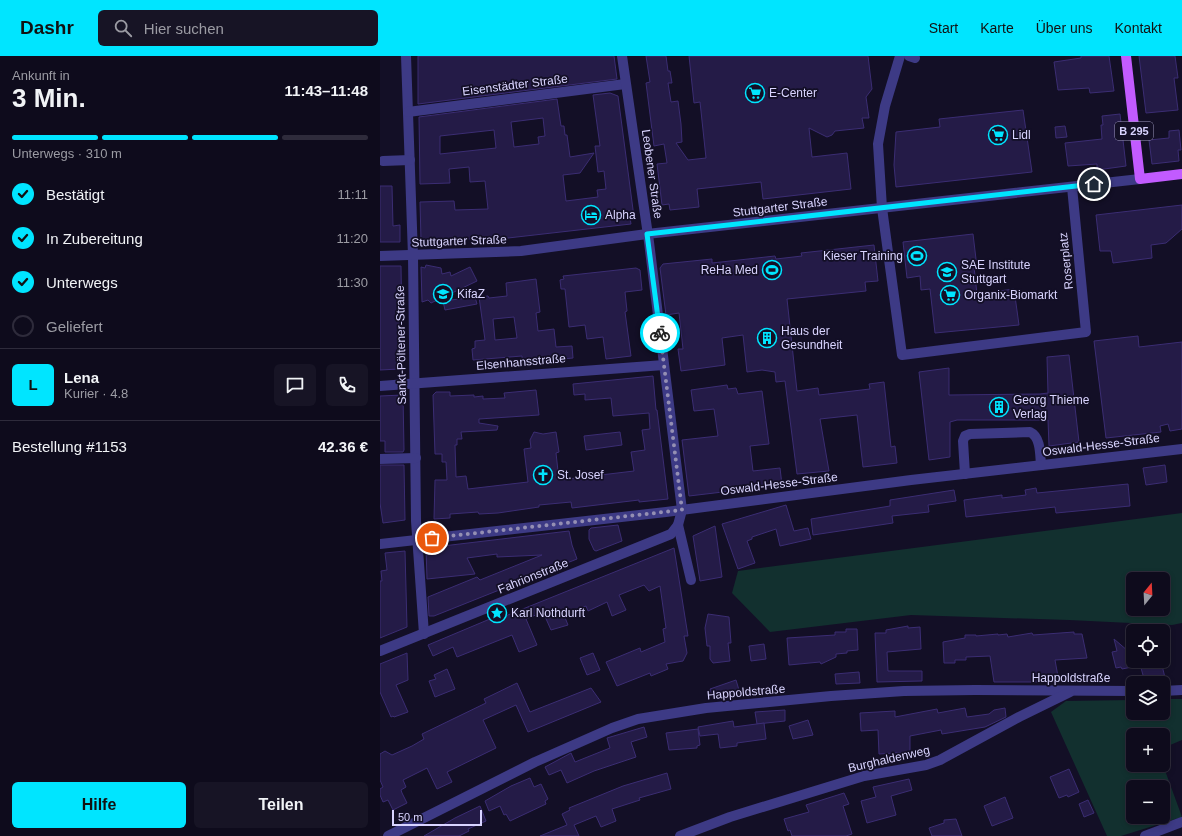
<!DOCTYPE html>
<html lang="de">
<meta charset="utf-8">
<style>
body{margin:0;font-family:Helvetica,sans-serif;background:#171425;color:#f1f3f6;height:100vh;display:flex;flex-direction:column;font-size:15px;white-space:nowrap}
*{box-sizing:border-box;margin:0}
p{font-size:13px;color:#9b9ba3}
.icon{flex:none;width:22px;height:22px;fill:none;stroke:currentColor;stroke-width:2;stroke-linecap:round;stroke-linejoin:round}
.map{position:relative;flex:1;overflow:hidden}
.side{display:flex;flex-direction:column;background:#0e0b1c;width:380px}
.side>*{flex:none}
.needle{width:26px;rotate:18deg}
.buttons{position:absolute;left:746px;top:516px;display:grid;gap:8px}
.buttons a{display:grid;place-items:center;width:44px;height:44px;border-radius:6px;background:#0e0b1c;box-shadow:0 2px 6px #0003,0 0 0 1px #2e2b3b;font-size:20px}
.scale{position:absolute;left:12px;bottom:10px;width:90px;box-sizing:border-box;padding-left:4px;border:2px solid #d9d4ff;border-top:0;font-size:11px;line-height:14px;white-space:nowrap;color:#d9d4ff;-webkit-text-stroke:3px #130f26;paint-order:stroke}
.pin{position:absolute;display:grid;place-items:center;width:34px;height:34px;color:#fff;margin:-17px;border:2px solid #fff;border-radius:50%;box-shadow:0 1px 4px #0007}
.courier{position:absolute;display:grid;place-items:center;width:40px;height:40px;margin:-20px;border:3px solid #00e5ff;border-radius:50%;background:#fff;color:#222;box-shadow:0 1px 5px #0007}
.head em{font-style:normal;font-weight:800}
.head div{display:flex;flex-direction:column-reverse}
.head{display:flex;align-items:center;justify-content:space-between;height:68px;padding:0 12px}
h1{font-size:26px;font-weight:800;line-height:30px}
.bar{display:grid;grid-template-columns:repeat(4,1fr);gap:6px 4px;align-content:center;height:48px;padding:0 12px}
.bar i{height:5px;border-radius:3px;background:#2e2b3b}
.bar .selected{background:#00e5ff}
.bar p{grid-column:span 4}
.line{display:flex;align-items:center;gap:10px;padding:0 12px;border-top:1px solid #2e2b3b}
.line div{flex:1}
.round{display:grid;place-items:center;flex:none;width:42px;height:42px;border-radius:6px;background:#171425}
ol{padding:0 12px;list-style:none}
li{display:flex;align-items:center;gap:12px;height:44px}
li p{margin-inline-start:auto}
li .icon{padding:4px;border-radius:50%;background:#00e5ff;color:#111;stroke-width:4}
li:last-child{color:#9b9ba3}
li i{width:22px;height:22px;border:2px solid #2e2b3b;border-radius:50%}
.action{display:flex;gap:8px;margin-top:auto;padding:8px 12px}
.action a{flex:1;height:46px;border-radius:6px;background:#00e5ff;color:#111;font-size:16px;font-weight:800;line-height:46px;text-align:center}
.action a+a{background:#171425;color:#f1f3f6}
header{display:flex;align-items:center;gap:24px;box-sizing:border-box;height:56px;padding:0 20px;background:#00e5ff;color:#111}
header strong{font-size:19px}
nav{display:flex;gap:22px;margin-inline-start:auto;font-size:14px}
.search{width:280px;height:36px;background:#171425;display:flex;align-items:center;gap:10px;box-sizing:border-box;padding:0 14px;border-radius:6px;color:#9b9ba3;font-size:15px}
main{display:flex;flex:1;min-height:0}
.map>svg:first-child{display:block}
.green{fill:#12302f;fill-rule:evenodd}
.building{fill:#241b47;stroke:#3b2d73;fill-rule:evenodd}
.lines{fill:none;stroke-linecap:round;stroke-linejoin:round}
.minor{stroke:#3d3a85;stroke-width:10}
.major{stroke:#c25bff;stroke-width:10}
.done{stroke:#948fb3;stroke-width:4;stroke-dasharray:0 7.2}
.route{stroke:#00e5ff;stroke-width:5}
.labels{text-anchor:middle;stroke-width:3.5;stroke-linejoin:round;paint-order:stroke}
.shield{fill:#130f26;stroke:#9e99be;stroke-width:1}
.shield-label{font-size:11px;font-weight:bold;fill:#d9d4ff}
.street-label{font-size:12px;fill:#d9d4ff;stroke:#130f26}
.poi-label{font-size:12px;fill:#d9d4ff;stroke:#130f26;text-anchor:start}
</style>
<header>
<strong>Dashr</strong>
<div class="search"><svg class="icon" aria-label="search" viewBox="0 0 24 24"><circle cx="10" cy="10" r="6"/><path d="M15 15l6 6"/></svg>Hier suchen</div>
<nav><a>Start</a><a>Karte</a><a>Über uns</a><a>Kontakt</a></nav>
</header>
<main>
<section class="side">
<div class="head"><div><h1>3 Min.</h1><p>Ankunft in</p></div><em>11:43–11:48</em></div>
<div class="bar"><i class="selected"></i><i class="selected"></i><i class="selected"></i><i></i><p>Unterwegs · 310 m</p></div>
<ol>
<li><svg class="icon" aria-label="check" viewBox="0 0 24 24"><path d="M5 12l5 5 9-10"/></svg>Bestätigt<p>11:11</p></li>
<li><svg class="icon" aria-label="check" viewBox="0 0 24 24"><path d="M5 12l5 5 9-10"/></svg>In Zubereitung<p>11:20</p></li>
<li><svg class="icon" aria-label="check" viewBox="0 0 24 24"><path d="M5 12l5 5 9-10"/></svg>Unterwegs<p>11:30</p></li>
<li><i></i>Geliefert</li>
</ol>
<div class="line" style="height:72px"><b class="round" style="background:#00e5ff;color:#111">L</b><div><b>Lena</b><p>Kurier · 4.8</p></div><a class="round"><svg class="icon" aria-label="chat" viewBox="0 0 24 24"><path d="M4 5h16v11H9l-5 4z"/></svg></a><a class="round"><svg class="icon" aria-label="phone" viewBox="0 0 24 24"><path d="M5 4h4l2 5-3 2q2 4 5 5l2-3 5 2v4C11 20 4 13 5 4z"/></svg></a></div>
<div class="line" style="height:52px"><div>Bestellung #1153</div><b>42.36 €</b></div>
<div class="action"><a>Hilfe</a><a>Teilen</a></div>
</section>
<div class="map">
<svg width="802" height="780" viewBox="0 0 802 780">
<rect width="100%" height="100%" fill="#130f26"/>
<!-- green -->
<g class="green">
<path d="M802,457V567L792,569L689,564L531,559L390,576L352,537L358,515ZM753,523H783V553H753Z"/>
<path d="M783,643H802V684L783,692V679H753V709H783L802,761L741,780H727L671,656L686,645L753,644V657H783ZM753,731H783V761H753Z"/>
</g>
<!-- building -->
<g class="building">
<polygon points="38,0 234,0 237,23 38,48"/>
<polygon points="266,0 286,0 288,15 290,15 292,27 288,27 291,46 298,45 301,68 302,86 296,87 308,104 326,102 320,46 314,47 309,0 488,0 492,33 486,41 489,62 482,62 484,72 455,75 452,79 447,81 429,72 432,101 467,97 471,133 383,143 381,126 317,133 319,151 290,154 289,148 282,149 277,108 287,107 284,88 274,90 266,27 270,26"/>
<polygon points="701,0 729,0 734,35 710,37 709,32 678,34 674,6 701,2"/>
<polygon points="759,0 795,0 798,22 794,22 798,54 766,57"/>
<path d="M230,37L238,40L254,161L250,162L251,168L128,182L41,184L40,146L74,145L75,154L108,153L105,125L90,126L89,111L69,113L70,127L40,128L39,61L177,43L181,70H184L185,79H187L190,101L214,97L200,117L183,119L186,145L218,141L217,134L226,133L224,115L218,116L215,90H220L213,39ZM163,62L165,80L158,81L159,88L134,91L131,66ZM114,74L116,92L60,98V80Z"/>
<polygon points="643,54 652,116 516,131 514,109 516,76 560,71 559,63"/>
<polygon points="740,58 746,110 717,114 717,108 688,110 685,87 722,83 721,69 723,69 722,60"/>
<polygon points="685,70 687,81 676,82 675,71"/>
<polygon points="799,74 801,94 798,94 799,105 772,108 769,84 789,82 789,75"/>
<polygon points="0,130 12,130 13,170 20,169 20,186 0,186"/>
<polygon points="802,149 802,173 786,187 771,189 772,202 733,207 731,195 720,195 716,159"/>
<polygon points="593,178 596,203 599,206 594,211 597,238 634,233 639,269 555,277 550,233 541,234 540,220 527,222 523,186"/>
<polygon points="494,189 498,225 485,226 486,235 407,243 417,335 438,332 439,339 490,333 489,328 504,326 511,391 515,390 517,407 483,411 477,359 440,363 449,415 417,418 405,325 396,326 395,316 382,314 367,316 363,279 342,282 345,309 301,315 298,293 303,293 299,257 286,259 280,212 283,208 332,203 332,207 395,200 396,203 422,200 421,197"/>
<polygon points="46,209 61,212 62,218 70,216 71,220 90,211 97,225 51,247 48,244 42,246 41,211 45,212"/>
<polygon points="0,210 21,210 22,277 19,277 20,313 0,314"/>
<polygon points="256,212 260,214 262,234 245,236 247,255 245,256 251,300 226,303 223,281 207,283 205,269 189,271 185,233 181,233 180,224 184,223 183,220"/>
<path d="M156,223L160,256L156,257L158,275L174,273L176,291L192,290L193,302L162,305V308L143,310L142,300L93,304L92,293L95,292V285L105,284L99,241L108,240L109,242L127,240L126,227ZM134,261L137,282L115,284L113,263Z"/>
<polygon points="95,241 97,248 65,254 63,245"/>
<polygon points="758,280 759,291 802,286 802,373 790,375 788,368 780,370 781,376 726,382 714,285"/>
<polygon points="689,299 699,386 669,390 668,364 577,364 570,366 570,401 549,404 539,316 569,312 569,339 660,338 668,337 667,301"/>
<polygon points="273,320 276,354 277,354 288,443 259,446 259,444 192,452 191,446 159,449 159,451 118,457 99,458 98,456 70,458 70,462 54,463 55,424 67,424 66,406 62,406 62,398 55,398 53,339 56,336 70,336 70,340 94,339 94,341 103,340 103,343 125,342 124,337 156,334 159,359 99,363 99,367 118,370 117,374 81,376 82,383 77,383 77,389 75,389 76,421 86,420 88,433 148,426 144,393 151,392 150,384 154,376 163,378 176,376 179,396 176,397 179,424 254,415 251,396 265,394 262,374 270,373 269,357 233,360 231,342 205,344 205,338 194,339 193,328"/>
<polygon points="347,329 348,333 356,332 358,338 382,335 389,388 370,390 373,415 400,412 402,429 309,440 302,384 338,380 334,353 314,355 311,334"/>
<polygon points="23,339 24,394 23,396 5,396 5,385 0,385 0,340"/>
<polygon points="240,376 242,389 206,394 204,380"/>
<polygon points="0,409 24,409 25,464 3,467 0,447"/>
<polygon points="785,409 787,426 766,429 763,412"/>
<polygon points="748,428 750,450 676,457 675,451 586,461 584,444 622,439 622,442 646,439 645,434 656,432 657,437"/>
<polygon points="574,434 576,445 548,449 549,456 512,460 513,467 433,479 431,463 510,450 510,444"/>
<polygon points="406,449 414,475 428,472 431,483 400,490 396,473 372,481 372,483 367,485 375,507 358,513 342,468"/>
<polygon points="238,469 242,485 216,495 214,494 209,483 209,474 211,472"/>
<polygon points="335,470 342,521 320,525 313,480"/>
<polygon points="189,475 192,489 197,503 54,560 49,560 48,541 97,521 100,524 162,499 117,501 117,498 87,502 95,518 47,523 46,492"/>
<polygon points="294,492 308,580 304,580 307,597 303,605 286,608 288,613 271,620 270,617 237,630 226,606 260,592 261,596 285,586 283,573 286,572 280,530 269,535 264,529 239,539 246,554 232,560 227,546 208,555 206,550 184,559 188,569 171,574 163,556 146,563 157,589 139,596 132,579 77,601 73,591 53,600 48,589 117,560 118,563"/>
<polygon points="25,495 27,571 0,582 0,525 2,525 1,515 7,514 5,497"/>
<polygon points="328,558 349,561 351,587 348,587 350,605 333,607 330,603 330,590 327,590 325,572"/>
<polygon points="528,570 528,572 540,571 541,593 507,596 508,615 542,615 542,625 497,626 495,577 506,577 506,574"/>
<polygon points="466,573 477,573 478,594 467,595 467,597 456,598 456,601 441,608 440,606 409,609 407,582 455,579 455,576 466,576"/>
<polygon points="694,576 694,578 702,578 707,602 675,604 679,626 614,626 610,600 586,601 586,604 575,604 575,607 564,607 563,586 585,582 585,579 596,579 596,580 618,578 618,579 627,578 628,581 652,577 653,579"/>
<polygon points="734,583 748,595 752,611 742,613 741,611 736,612 732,596 737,595"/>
<polygon points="384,588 386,603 371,605 369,590"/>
<polygon points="27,597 28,624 16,629 28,656 14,661 13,660 11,661 0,636 0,608"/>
<polygon points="213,597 220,614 207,619 200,602"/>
<polygon points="759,605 781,605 786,626 765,626"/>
<polygon points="67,613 75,633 55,641 49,625 56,623 54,619"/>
<polygon points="479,616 480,627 456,628 455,618"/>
<polygon points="356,624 359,634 331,637 330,633"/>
<polygon points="137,627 150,656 211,632 221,646 148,676 136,649 103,664 116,692 67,716 72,726 57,733 47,712 23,724 26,731 21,734 22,737 27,747 13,754 8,744 3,746 0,739 0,733 3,731 0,724 0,698 5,695 12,699 32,690 44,683 42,678 106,647 104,643"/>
<polygon points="585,652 587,661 609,658 614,654 625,652 626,661 605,671 562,678 561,674 530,680 530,696 499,698 498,674 481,675 480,657 515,655 515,661 557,653 558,657"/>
<polygon points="405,654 405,665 377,668 375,656"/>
<polygon points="428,664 433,679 413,683 409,670"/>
<polygon points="353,665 354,671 384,667 386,683 357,687 357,690 340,692 338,678 320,680 318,671"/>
<polygon points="264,671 267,681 251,686 256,701 214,715 187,727 181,714 169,719 165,711 191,697 195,706 230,692 227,682"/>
<polygon points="318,673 320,689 317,690 317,692 289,694 286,677"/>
<polygon points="689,713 699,736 688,741 687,739 679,742 670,721"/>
<polygon points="287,717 291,733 259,742 260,744 232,753 236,765 221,771 216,760 194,769 199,780 160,780 187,769 182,758 190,754 189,752 243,730"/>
<polygon points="150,722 154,731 161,728 168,743 165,745 166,748 130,765 126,758 124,759 120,750 109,755 105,745 131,730"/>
<polygon points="529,723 532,734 511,740 516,759 487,767 481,745 496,741 493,731"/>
<polygon points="464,737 469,748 463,750 472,778 466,780 412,780 410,774 408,775 404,763 429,756 426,749"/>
<polygon points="625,741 633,762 612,770 604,750"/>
<polygon points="708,744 714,757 704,761 699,748"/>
<polygon points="100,750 106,765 88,773 89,775 79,780 44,780 75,762"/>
<polygon points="576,763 582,780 552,780 549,772 564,767 564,764"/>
</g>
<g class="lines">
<!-- minor -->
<g class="minor">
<polyline points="26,0 33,200 36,465 44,578"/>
<polyline points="520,0 505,50 498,88 502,152 522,299 706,276 692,131"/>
<polyline points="529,0 535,2"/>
<polyline points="28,56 245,28"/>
<polyline points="3,105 30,104"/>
<polyline points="0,200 141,195 267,178 760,123"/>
<polyline points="0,330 284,309"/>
<polyline points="0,403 36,402"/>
<path d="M585,418L583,385L585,380L590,378L650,376C661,381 660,399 661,409"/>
<polyline points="298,469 311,524"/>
<polyline points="0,488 286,456 531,424 802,393"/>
<polyline points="0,595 291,478 298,469 302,454 269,186 242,0"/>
<polyline points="783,635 802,634"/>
<polyline points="8,780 155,706 232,672 258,663 326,652 451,640 524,635 595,634 753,635"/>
<polyline points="300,780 350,761 484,720 546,709 560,704 639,661 690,636"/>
<polyline points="765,780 802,766"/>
</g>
<!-- major -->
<polyline class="major" points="746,0 760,123 802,118"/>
</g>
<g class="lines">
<!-- done -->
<polyline class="done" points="52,482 302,454 280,277"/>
<!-- route -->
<polyline class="route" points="280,277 267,178 714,128"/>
</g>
<!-- icons -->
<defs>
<g id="supermarket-ring" transform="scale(1)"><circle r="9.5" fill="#130f26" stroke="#00e5ff" stroke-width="1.5"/><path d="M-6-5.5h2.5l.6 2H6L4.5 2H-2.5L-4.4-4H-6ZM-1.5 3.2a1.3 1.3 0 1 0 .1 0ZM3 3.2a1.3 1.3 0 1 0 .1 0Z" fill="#00e5ff"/></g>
<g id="hotel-ring" transform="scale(1)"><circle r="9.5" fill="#130f26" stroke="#00e5ff" stroke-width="1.5"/><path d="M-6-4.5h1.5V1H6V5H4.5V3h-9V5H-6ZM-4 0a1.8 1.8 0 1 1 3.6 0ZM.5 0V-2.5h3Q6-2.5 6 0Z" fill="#00e5ff"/></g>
<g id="stadium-ring" transform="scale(1)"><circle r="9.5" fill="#130f26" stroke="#00e5ff" stroke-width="1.5"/><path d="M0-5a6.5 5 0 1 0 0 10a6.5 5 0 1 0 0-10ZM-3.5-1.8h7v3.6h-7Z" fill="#00e5ff"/></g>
<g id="university-ring" transform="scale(1)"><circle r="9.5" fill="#130f26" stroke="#00e5ff" stroke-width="1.5"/><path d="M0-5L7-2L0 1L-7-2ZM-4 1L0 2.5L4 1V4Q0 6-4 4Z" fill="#00e5ff"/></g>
<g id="school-ring" transform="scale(1)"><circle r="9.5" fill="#130f26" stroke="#00e5ff" stroke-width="1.5"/><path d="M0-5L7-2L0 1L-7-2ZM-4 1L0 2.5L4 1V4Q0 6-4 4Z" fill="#00e5ff"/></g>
<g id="building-ring" transform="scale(1)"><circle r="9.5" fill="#130f26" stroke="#00e5ff" stroke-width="1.5"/><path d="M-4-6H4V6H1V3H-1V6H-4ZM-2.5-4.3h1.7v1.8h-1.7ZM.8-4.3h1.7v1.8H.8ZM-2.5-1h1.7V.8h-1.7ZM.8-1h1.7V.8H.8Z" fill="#00e5ff"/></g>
<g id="church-ring" transform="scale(1)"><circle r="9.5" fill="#130f26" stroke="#00e5ff" stroke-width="1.5"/><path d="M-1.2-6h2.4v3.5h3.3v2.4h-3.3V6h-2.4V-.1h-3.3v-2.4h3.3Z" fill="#00e5ff"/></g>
<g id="sight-ring" transform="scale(1)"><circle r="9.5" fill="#130f26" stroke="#00e5ff" stroke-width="1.5"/><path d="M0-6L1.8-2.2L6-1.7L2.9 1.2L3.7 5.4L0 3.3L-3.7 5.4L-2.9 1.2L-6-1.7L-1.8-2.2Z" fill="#00e5ff"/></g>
</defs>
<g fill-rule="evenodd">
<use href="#supermarket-ring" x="375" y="37"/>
<use href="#supermarket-ring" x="618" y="79"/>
<use href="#hotel-ring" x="211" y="159"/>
<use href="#stadium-ring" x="537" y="200"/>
<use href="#stadium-ring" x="392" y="214"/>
<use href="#university-ring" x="567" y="216"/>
<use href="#school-ring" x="63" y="238"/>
<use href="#supermarket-ring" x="570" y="239"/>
<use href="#building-ring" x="387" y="282"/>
<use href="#building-ring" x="619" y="351"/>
<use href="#church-ring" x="163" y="419"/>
<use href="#sight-ring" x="117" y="557"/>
</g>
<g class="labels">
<!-- shield labels -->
<rect class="shield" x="735" y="66" width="38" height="18" rx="3"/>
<g class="shield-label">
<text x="754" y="79">B 295</text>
</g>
<!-- street labels -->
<g class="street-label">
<text transform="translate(135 29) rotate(-7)" y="4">Eisenstädter Straße</text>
<text transform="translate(272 118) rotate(82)" y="4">Leobener Straße</text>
<text transform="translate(400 151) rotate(-7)" y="4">Stuttgarter Straße</text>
<text transform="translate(79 185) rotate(-2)" y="4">Stuttgarter Straße</text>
<text transform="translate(686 205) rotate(-96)" y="4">Roserplatz</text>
<text transform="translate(21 289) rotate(-91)" y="4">Sankt-Pöltener-Straße</text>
<text transform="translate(141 306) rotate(-5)" y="4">Elsenhansstraße</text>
<text transform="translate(721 389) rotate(-7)" y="4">Oswald-Hesse-Straße</text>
<text transform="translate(399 428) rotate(-7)" y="4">Oswald-Hesse-Straße</text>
<text transform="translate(153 520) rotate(-22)" y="4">Fahrionstraße</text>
<text x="691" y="626">Happoldstraße</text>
<text transform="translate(366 636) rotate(-5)" y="4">Happoldstraße</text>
<text transform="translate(509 703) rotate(-13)" y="4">Burghaldenweg</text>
</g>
<!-- poi labels -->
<g class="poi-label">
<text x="389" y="41">E-Center</text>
<text x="632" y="83">Lidl</text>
<text x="225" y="163">Alpha</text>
<text x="523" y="204" text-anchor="end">Kieser Training</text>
<text x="581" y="213">SAE Institute<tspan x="581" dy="14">Stuttgart</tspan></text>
<text x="378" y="218" text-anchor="end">ReHa Med</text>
<text x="77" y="242">KifaZ</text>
<text x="584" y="243">Organix-Biomarkt</text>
<text x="401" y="279">Haus der<tspan x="401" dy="14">Gesundheit</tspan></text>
<text x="633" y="348">Georg Thieme<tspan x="633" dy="14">Verlag</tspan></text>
<text x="177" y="423">St. Josef</text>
<text x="131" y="561">Karl Nothdurft</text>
</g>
</g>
</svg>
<div class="buttons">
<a><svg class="needle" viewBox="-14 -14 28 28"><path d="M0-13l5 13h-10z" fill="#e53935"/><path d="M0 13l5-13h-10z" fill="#9b9ba3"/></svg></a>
<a><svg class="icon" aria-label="locate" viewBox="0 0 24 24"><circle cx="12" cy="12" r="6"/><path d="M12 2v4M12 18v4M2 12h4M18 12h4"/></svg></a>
<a><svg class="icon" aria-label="layers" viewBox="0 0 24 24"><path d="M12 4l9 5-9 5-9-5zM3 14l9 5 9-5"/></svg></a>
<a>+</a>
<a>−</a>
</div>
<div class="scale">50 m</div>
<div class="pin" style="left:52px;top:482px;background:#ea580c"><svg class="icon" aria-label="bag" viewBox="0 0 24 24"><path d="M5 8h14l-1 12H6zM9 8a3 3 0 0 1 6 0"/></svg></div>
<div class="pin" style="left:714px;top:128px;background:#1f2937"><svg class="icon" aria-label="home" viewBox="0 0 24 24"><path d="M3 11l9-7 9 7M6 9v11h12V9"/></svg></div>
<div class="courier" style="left:280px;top:277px"><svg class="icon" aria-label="bike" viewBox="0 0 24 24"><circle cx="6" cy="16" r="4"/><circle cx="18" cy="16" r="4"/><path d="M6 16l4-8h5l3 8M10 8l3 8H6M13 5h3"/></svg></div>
</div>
</main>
